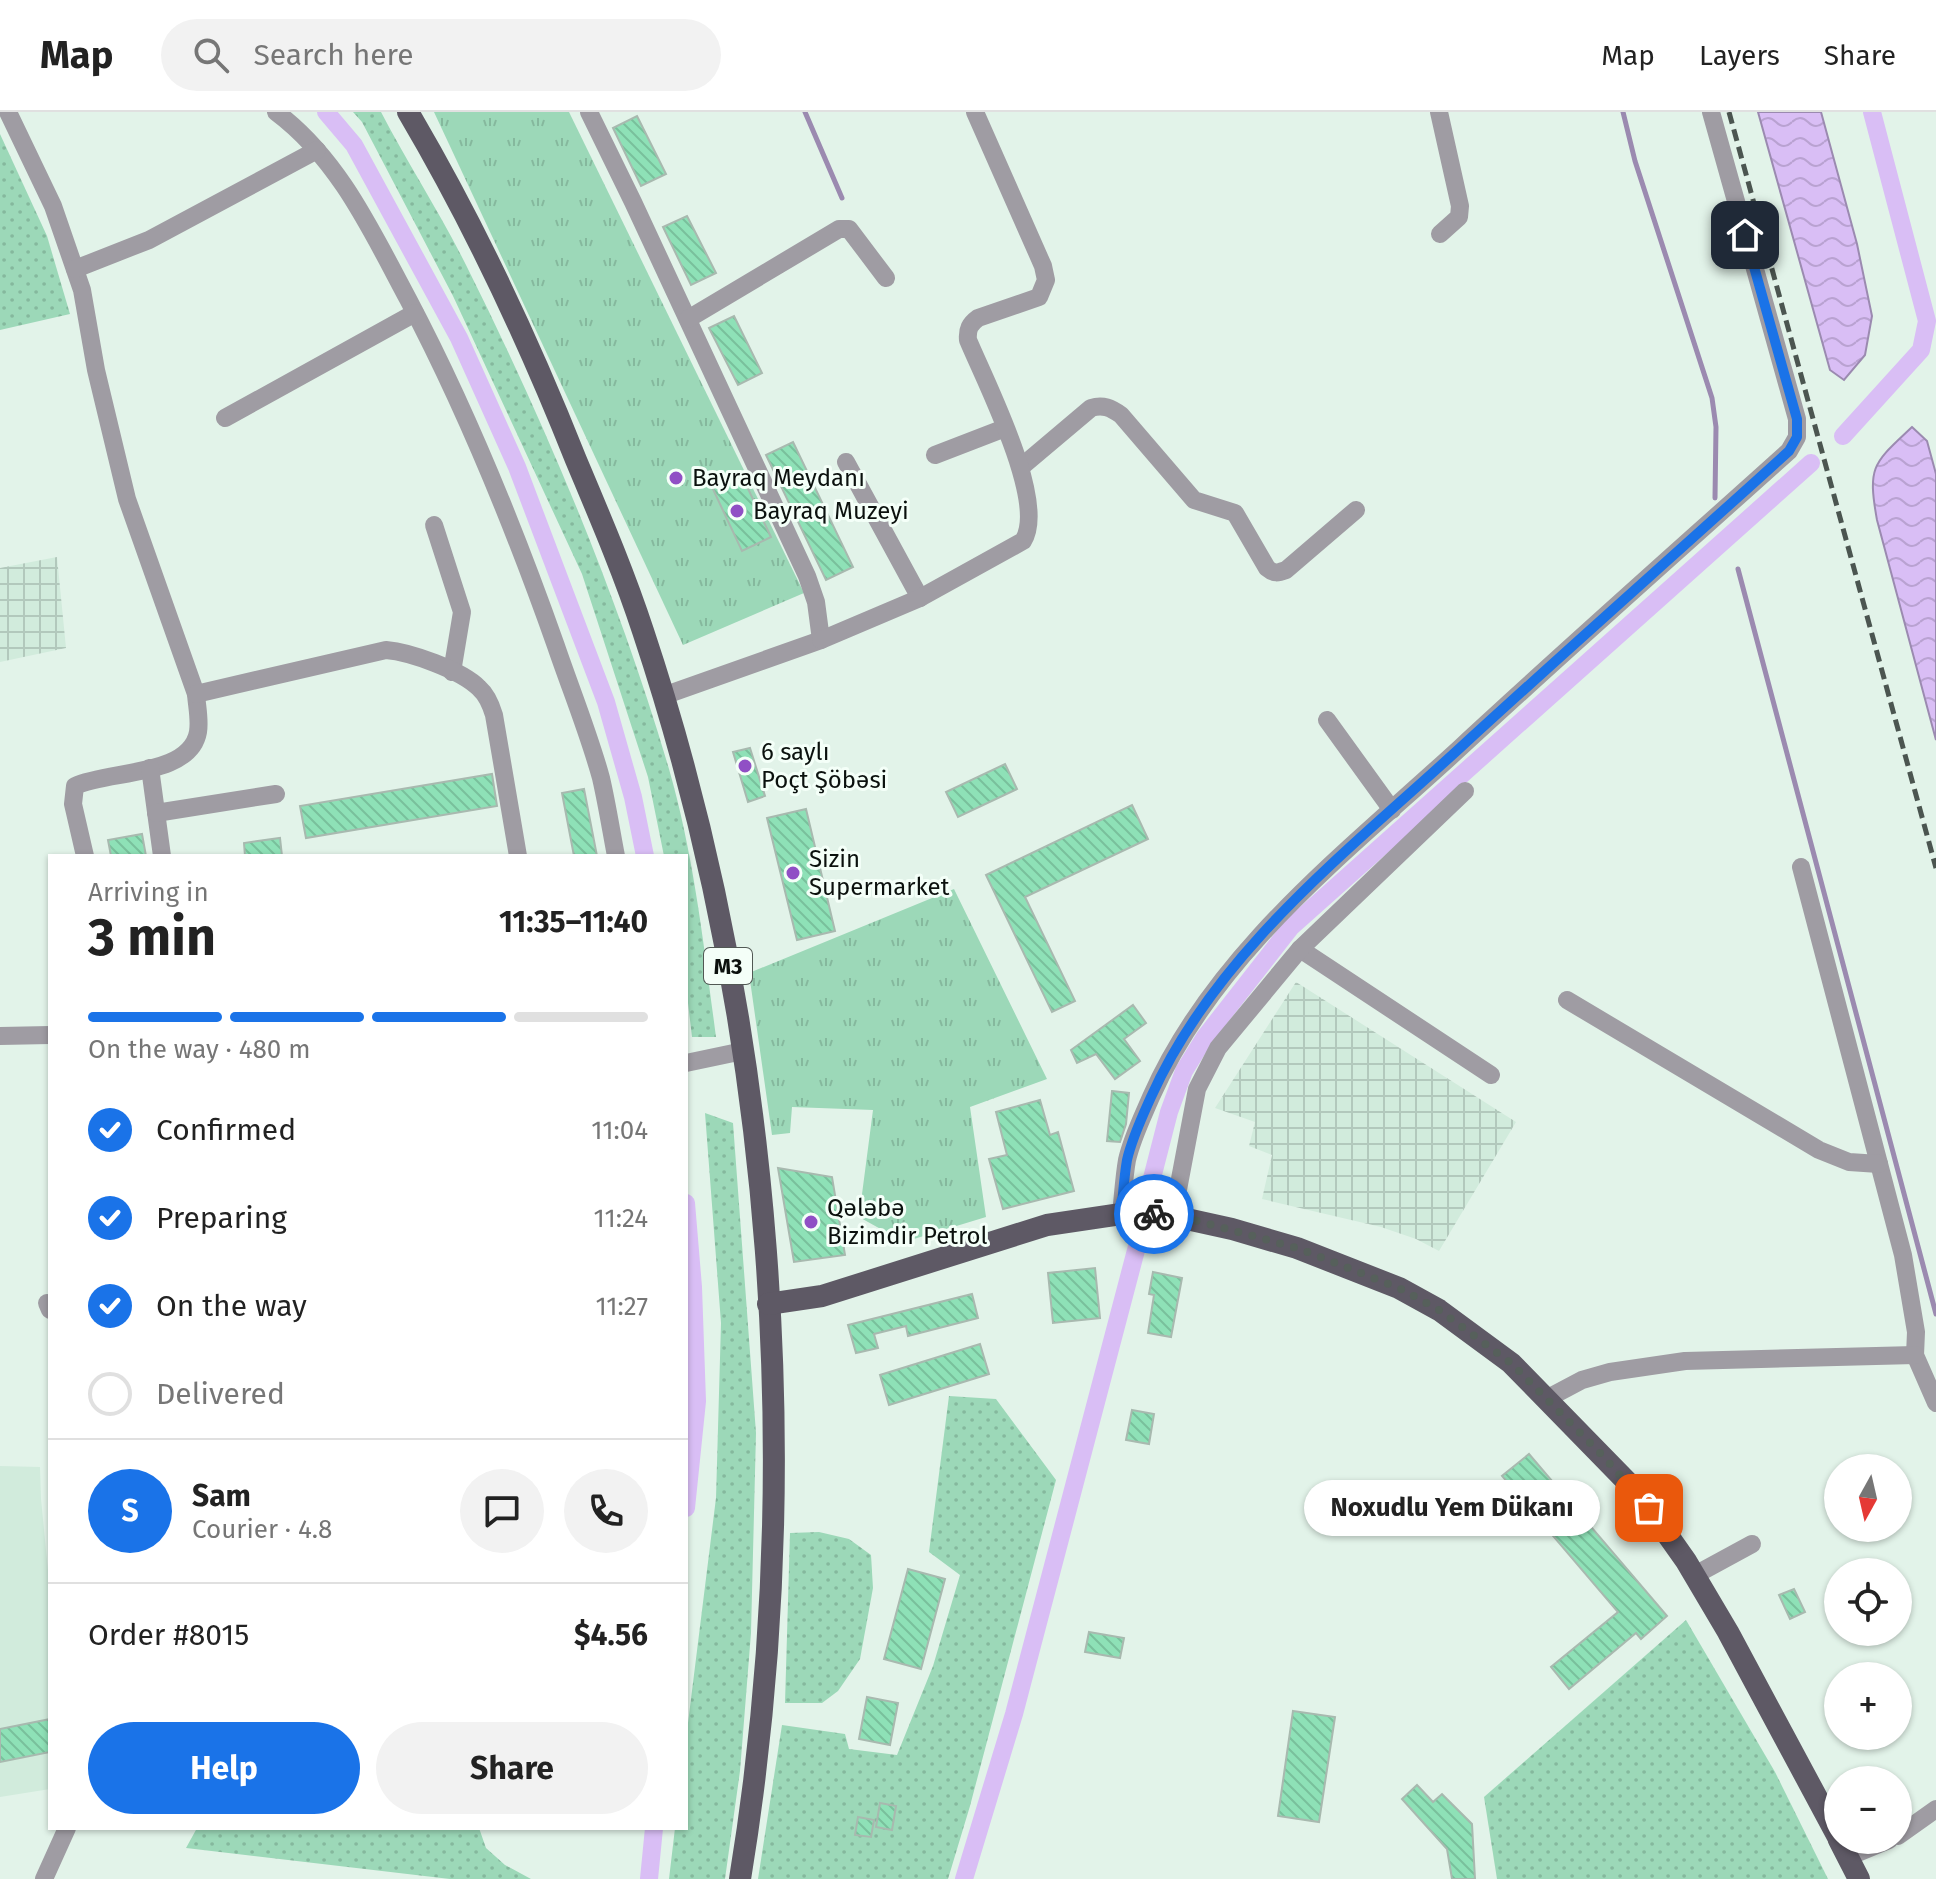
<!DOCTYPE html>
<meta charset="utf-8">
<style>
body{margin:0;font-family:"Fira Sans",sans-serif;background:#f2f2f2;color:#222;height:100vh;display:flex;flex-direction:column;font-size:30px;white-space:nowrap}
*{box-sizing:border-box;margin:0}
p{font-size:26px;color:#767676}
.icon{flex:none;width:44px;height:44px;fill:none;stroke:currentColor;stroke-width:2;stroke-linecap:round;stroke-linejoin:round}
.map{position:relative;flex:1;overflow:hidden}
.sheet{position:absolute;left:48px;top:742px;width:640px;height:976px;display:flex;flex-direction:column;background:#fff;border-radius:0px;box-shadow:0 2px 6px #0004}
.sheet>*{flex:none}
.needle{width:52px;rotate:188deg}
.controls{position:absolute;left:1824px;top:1342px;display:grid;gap:16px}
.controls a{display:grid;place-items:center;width:88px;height:88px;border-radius:50%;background:#fff;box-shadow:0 2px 6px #0004;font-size:40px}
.pin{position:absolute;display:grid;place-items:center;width:68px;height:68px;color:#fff;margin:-34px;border-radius:16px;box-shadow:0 4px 12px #0006}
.courier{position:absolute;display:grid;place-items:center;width:80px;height:80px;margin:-40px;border:6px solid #1a73e8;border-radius:50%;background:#fff;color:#222;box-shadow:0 2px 10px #0007}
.bubble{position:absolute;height:56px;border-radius:28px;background:#fff;box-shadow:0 2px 6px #0004;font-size:26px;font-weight:700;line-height:56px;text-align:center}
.summary em{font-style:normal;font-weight:700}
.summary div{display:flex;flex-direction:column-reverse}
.summary{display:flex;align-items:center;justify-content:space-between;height:136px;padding:0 40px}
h1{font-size:52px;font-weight:700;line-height:60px}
.bar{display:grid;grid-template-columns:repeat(4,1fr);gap:12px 8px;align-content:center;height:96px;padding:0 40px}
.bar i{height:10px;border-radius:6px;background:#e0e0e0}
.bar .on{background:#1a73e8}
.bar p{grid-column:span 4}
.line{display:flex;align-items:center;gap:20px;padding:0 40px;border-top:2px solid #e0e0e0}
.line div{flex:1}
.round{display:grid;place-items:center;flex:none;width:84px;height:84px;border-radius:42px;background:#f2f2f2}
ol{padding:0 40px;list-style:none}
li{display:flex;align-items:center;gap:24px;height:88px}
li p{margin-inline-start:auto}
li .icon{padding:8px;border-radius:50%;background:#1a73e8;color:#fff;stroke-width:4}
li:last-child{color:#767676}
li i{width:44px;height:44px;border:4px solid #e0e0e0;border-radius:50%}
.button{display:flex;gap:16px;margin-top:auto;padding:16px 40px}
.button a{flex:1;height:92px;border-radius:48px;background:#1a73e8;color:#fff;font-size:32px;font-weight:700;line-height:92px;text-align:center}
.button a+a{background:#f2f2f2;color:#222}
header{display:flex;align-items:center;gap:48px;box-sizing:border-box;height:112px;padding:0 40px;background:#fff;border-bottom:2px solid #e0e0e0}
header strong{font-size:38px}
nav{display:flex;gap:44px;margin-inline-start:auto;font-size:28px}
.search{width:560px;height:72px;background:#f2f2f2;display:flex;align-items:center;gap:20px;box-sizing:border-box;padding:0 28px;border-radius:44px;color:#767676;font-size:30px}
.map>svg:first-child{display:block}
.built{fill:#d1ebdc}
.industrial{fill:url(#industrial-grid)}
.grass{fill:url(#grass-dots)}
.park{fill:url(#park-tufts)}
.water{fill:url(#water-waves);stroke:#9b8ab0;stroke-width:2}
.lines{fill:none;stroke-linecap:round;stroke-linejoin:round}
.stream{stroke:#9b8ab0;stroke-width:5}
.canal{stroke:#d9bef5;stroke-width:18}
.building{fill:url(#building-back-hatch);stroke:#a8b9af;stroke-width:2}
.minor{stroke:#9f9ca3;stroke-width:18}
.major{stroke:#5e5965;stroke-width:22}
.rail{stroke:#4b5550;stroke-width:5;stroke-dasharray:12 6;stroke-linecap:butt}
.done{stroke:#56605b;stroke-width:8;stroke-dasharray:0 14.4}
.route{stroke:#1a73e8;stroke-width:10}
.poi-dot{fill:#904fc5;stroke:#f4fff8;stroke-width:3}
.labels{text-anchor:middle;stroke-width:6;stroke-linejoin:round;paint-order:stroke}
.shield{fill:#f4fff8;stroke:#515854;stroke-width:2}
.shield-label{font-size:22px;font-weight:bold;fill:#0b110e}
.poi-label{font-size:24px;fill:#0b110e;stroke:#f4fff8;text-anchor:start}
</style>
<header>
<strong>Map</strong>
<div class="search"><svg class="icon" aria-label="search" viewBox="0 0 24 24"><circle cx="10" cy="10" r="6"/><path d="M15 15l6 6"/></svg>Search here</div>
<nav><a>Map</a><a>Layers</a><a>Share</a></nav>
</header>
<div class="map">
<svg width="1936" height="1767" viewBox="0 0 1936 1767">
<defs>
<pattern id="industrial-grid" width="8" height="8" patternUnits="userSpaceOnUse" patternTransform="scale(2)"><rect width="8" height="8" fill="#d1ebdc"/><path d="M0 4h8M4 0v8" fill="none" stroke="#b2c8bc"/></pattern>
<pattern id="grass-dots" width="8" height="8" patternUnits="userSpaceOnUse" patternTransform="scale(2)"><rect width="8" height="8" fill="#9cd8b8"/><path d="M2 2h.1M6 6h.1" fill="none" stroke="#85b89d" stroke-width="1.8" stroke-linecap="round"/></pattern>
<pattern id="park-tufts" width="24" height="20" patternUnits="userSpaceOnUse" patternTransform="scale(2)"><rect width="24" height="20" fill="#9cd8b8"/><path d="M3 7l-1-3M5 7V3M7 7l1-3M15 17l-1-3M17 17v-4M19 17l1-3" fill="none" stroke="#85b89d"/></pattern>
<pattern id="water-waves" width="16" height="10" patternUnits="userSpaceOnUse" patternTransform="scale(2)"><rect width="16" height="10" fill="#d9bef5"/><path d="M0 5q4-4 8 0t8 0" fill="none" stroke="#b9a2d1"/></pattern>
<pattern id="building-back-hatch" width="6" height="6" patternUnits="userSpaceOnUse" patternTransform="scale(2)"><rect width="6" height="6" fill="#8ee1b7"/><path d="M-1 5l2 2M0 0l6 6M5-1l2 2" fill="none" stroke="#79c09c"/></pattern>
</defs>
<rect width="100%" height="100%" fill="#e2f3e9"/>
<!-- built -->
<polygon class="built" points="0,1354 40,1355 41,1387 50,1479 50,1677 0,1685"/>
<!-- industrial -->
<g class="industrial">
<polygon points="57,445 66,536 0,550 0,456"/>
<polygon points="1296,870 1516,1010 1439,1139 1416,1127 1381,1115 1262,1087 1272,1043 1249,1034 1255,1010 1215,996"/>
</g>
<!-- grass -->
<g class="grass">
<path d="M353,0H381C408,52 440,101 466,153C547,315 618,484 669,657C694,744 704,835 716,925H692L686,874V744H664L648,665L582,462L453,184L362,10Z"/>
<polygon points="0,22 47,124 70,202 0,218"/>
<polygon points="705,1001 733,1011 756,1321 751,1521 740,1659 725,1767 669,1767 675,1716 686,1716 686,1627 716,1386 721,1211"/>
<polygon points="949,1284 996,1287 1056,1368 970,1694 948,1767 758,1767 782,1613 845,1622 849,1637 897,1643 933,1554 960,1463 929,1440"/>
<polygon points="819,1420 849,1427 871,1443 873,1476 860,1547 838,1579 822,1591 785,1591 790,1421"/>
<polygon points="1686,1508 1775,1660 1828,1767 1497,1767 1484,1685"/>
<polygon points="197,1716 479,1716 486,1736 505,1753 531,1767 450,1767 186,1736"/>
</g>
<!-- park -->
<g class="park">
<polygon points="434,0 569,0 804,481 683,533"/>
<polygon points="954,777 1047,967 970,995 986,1105 904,1130 859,1105 873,998 792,995 790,1021 772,1023 749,861"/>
</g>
<!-- water -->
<g class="water">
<polygon points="1758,0 1821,0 1857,132 1872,204 1865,243 1844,268 1830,258"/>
<path d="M1912,315L1927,329L1936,362V628L1877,408C1867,353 1874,351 1912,315Z"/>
</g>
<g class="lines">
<!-- stream -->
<g class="stream">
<polyline points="805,0 842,86"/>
<polyline points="1623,0 1635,49 1712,286 1716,315 1715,386"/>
<polyline points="1738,457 1936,1202"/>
</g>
<!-- canal -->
<g class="canal">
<polyline points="326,0 354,33 459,226 517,355 606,590 633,685 645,744"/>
<polyline points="1843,324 1921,238 1927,209 1872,0"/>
<polyline points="1150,1074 1169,1000 1184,959 1205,925 1291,815 1811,351"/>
<polyline points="686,1091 693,1175 697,1289 686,1396"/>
<polyline points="649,1767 654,1716"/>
<polyline points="964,1767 1014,1602 1140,1123"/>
</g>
</g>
<!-- building -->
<g class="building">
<polygon points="637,4 666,62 641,74 613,16"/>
<polygon points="687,104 716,161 691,173 663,115"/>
<polygon points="734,204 762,261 738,273 709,216"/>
<polygon points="793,330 853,455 826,468 766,343"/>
<polygon points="741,362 771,425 742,439 712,375"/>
<polygon points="750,636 765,684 748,690 733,640"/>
<polygon points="1005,652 1017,677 958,705 946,680"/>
<polygon points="492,662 497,694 306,726 300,694"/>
<polygon points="584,677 597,744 574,744 562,681"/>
<polygon points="1132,693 1148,727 1025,785 1075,889 1052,900 986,763"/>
<polygon points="806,697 835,819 797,828 767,706"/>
<polygon points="142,722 146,744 111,744 108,728"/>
<polygon points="280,726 282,744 245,744 244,731"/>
<polygon points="1133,893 1146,911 1124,927 1140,949 1115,967 1096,942 1077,951 1071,938"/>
<polygon points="1112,979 1129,981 1126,1012 1120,1030 1107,1029"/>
<polygon points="1040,988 1050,1023 1058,1020 1074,1079 1003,1097 989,1047 1007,1043 996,1000"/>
<polygon points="778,1056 832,1065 845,1143 794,1150"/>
<polygon points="1095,1156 1100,1206 1053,1211 1048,1161"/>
<polygon points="1153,1160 1182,1166 1171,1225 1148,1221 1154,1183 1149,1182"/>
<polygon points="972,1182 978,1206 908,1224 906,1214 874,1222 878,1236 856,1241 848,1213"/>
<polygon points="980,1232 989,1262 889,1293 880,1263"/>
<polygon points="1132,1298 1154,1302 1149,1332 1126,1328"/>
<polygon points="1529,1342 1667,1504 1641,1527 1636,1521 1569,1577 1551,1555 1618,1500 1502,1364"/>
<polygon points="908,1457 945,1467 921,1557 884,1547"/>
<polygon points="1794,1477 1805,1500 1790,1507 1779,1483"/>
<polygon points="1089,1520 1124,1526 1120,1546 1085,1540"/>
<polygon points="867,1585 898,1591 890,1633 859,1627"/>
<polygon points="1293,1599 1335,1605 1319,1710 1278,1704"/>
<polygon points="50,1607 50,1640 0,1650 0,1617"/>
<polygon points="1417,1673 1433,1690 1442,1682 1472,1712 1475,1767 1452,1767 1447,1737 1402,1687"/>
<polygon points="880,1691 896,1694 892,1718 876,1715"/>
<polygon points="858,1705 874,1708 871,1725 855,1723"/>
</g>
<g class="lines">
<!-- minor -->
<g class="minor">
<path d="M8,0L53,94L82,178L96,258L127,387L196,582C197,595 200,608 198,620C190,665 108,658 75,674L73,692L85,744"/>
<path d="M276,0C339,47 372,120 408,187C467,299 514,415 556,534C571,578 589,622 601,666C607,692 611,718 616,744"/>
<polyline points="589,0 633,90 807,464 816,490 821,528 663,584"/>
<polyline points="1439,0 1460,94 1459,105 1440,122"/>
<polyline points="75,157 149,128 317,38"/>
<polyline points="688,207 839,117 849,117 886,166"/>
<polyline points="225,306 415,201"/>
<polyline points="935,343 1005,316"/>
<polyline points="846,350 920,486"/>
<path d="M1021,355L1091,296C1103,292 1111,296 1121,303L1194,388L1235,401L1267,456C1274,462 1278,461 1286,458L1356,398"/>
<polyline points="434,413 462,500 452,560"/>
<path d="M821,528L920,486L1023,429C1048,391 985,269 968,228C967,217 970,212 978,206L1039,185L1046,168L1043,154L975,0"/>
<path d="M196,582L386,538C410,540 461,558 479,576C487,583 491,593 494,603L518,744"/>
<polyline points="1327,608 1392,698"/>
<polyline points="150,656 162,744"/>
<polyline points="156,701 276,682"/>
<polyline points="1801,755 1903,1143 1916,1220 1915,1243 1936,1291"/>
<polyline points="1300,837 1491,963"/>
<polyline points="1567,888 1819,1038 1849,1050 1879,1052"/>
<polyline points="0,924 50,923"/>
<polyline points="686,951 743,939"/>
<path d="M1121,1102C1123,1084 1124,1065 1127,1048C1132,1026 1142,1006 1151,985C1215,840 1347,740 1461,635C1569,535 1680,437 1789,339L1797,325V307L1711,0"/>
<polyline points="1173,1104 1197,977 1218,936 1300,837 1465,679"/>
<polyline points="47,1191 50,1198"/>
<polyline points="1548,1286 1582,1268 1610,1260 1685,1249 1915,1243"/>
<polyline points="1695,1463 1752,1432"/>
<polyline points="1898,1724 1936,1697"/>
<polyline points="1848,1745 1889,1728"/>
<polyline points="44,1767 67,1716"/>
</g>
<!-- major -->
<g class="major">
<path d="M408,0C474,112 528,227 576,348C600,405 624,461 643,519C774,912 807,1359 740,1767"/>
<polyline points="768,1192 822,1184 1047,1113 1121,1102 1173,1104 1232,1117 1297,1136 1399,1176 1439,1198 1511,1251 1638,1381 1686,1449 1728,1520 1838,1725"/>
<polyline points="1839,1728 1859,1767"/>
</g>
<!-- rail -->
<polyline class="rail" points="1729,0 1936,756"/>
</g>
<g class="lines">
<!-- done -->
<polyline class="done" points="1154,1102 1194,1108 1297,1136 1399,1176 1439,1198 1511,1251 1603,1344 1649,1396"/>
<!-- route -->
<path class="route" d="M1154,1102H1121C1123,1084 1124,1065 1127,1048C1132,1026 1142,1005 1151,985C1216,840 1347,740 1461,635C1570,535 1680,438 1789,339L1797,325V307L1745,123"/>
</g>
<!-- markers -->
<g class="poi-dot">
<circle cx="676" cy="366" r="8"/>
<circle cx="737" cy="399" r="8"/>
<circle cx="745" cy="654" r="8"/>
<circle cx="793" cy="761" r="8"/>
<circle cx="811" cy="1110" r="8"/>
</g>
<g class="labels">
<!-- shield labels -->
<rect class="shield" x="704" y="836" width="48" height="36" rx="6"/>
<g class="shield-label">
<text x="728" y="862">M3</text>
</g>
<!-- poi labels -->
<g class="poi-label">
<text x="692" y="374">Bayraq Meydanı</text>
<text x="753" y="407">Bayraq Muzeyi</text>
<text x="761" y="648">6 saylı<tspan x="761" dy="28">Poçt Şöbəsi</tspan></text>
<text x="809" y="755">Sizin<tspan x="809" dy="28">Supermarket</tspan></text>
<text x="827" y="1104">Qələbə<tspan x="827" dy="28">Bizimdir Petrol</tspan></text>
</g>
</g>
</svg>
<div class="controls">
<a><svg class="needle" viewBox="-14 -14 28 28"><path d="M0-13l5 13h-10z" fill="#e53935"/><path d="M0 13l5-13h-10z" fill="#767676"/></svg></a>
<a><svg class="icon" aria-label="locate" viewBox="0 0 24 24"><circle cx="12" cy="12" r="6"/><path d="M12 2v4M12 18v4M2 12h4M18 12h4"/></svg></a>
<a>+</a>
<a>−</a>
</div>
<div class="pin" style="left:1649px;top:1396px;background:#ea580c"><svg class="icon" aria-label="bag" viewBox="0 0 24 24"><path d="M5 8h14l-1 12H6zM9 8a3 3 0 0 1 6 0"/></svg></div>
<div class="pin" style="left:1745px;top:123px;background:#1f2937"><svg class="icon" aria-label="home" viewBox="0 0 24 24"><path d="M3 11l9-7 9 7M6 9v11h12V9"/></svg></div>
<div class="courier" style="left:1154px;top:1102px"><svg class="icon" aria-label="bike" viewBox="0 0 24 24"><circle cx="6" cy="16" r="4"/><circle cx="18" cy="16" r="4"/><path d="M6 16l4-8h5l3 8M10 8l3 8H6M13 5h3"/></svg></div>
<div class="bubble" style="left:1304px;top:1368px;width:296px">Noxudlu Yem Dükanı</div>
<section class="sheet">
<div class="summary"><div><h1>3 min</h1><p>Arriving in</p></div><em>11:35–11:40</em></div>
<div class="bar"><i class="on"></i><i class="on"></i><i class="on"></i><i></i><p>On the way · 480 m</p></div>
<ol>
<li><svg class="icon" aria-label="check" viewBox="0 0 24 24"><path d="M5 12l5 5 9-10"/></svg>Confirmed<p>11:04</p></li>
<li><svg class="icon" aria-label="check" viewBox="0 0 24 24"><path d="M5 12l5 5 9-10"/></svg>Preparing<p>11:24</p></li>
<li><svg class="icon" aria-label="check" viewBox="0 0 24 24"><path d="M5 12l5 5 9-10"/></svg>On the way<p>11:27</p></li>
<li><i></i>Delivered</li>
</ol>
<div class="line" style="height:144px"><b class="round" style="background:#1a73e8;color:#fff">S</b><div><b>Sam</b><p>Courier · 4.8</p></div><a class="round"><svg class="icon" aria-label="chat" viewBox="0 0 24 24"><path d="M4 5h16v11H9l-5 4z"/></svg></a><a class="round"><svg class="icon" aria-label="phone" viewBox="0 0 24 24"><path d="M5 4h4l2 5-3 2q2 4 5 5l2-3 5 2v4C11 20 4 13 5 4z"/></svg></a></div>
<div class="line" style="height:104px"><div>Order #8015</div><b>$4.56</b></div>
<div class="button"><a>Help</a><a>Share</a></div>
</section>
</div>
